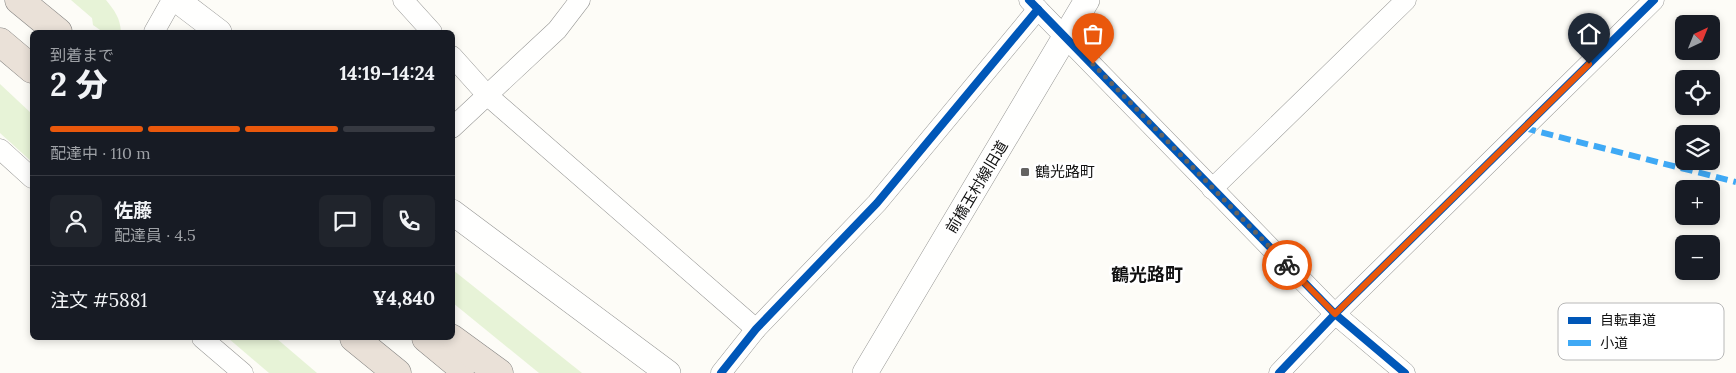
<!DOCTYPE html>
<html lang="ja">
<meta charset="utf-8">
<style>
body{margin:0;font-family:Lora,"Noto Sans JP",serif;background:#20242c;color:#f1f3f6;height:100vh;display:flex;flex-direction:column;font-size:19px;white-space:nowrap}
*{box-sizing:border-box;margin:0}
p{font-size:16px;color:#9ea1a6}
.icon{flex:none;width:28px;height:28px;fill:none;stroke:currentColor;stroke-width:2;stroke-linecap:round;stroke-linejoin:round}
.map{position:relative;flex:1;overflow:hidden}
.sheet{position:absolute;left:30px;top:30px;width:425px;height:310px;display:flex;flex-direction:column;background:#171b24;border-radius:8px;box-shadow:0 2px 8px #0003}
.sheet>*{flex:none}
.needle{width:32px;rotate:43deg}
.buttons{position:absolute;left:1675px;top:15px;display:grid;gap:10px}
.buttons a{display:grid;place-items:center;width:45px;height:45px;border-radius:8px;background:#171b24;box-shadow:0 2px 8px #0003;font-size:25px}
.pin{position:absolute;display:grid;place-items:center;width:42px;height:42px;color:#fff;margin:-51px -21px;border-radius:50% 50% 50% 0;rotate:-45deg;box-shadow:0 0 5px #0007}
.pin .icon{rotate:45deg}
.courier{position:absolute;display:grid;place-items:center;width:50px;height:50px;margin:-25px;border:4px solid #ea580c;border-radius:50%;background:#fff;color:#222;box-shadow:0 1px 6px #0007}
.headline em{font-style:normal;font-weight:800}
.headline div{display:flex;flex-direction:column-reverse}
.headline{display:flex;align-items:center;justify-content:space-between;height:85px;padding:0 20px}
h1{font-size:32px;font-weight:800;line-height:38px}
.bar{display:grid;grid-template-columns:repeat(4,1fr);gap:8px 5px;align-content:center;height:60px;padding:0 20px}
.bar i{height:6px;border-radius:4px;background:#363941}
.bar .selected{background:#ea580c}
.bar p{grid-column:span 4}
.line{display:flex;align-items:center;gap:12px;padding:0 20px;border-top:1px solid #363941}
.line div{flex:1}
.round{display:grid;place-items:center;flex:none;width:52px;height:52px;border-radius:8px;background:#20242c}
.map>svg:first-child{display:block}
.green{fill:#e7f3d7}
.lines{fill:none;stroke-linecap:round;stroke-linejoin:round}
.minor-casing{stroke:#979795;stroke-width:21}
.tertiary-casing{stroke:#979795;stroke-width:26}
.motorway-casing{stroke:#858482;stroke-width:29}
.minor{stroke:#fffffe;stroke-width:20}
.tertiary{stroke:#fffffe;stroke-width:25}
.motorway{stroke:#eae1d8;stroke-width:28}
.quiet{stroke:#3fa9f5;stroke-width:6;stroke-dasharray:12 6;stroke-linecap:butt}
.cycleway-casing{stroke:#fff;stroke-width:11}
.cycleway{stroke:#0057b8;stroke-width:8}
.done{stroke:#646362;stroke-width:5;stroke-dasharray:0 9}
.route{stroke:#ea580c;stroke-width:6}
.poi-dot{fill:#646362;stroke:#fff;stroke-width:2}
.labels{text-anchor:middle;stroke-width:5;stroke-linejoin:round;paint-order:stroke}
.poi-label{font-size:15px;fill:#111;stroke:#fff;text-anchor:start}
.street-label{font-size:15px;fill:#111;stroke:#fff}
.quarter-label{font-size:18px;font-weight:bold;fill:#111;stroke:#fff}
.key{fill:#fff;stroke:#b8b8b8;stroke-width:1}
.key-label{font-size:14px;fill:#111}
</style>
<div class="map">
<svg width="1736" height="373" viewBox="0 0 1736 373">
<rect width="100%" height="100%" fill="#fdfcf7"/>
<!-- green -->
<g class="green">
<path d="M71,0H106C115,11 120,18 121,32H103L93,25L92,18Z"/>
<polygon points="0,84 32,114 32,162 0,133"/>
<polygon points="452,270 453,270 582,373 539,373 453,303"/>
<polygon points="228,338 276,338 317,373 269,373"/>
</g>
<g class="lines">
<!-- minor casing -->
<g class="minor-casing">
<g id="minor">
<polyline points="403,0 432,32"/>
<polyline points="1029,0 1335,314 1405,373"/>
<polyline points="154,32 172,0"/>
<polyline points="452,56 487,95 756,329"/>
<polyline points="452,128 557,30 580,0"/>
<polyline points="0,149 32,178"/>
<polyline points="1212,189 1406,0"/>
<polyline points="202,338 243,373"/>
<polyline points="721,373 756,329 877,203 1038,9"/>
<polyline points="1279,373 1335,314 1654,0"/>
</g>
</g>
<!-- tertiary casing -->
<g class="tertiary-casing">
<g id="tertiary">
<polyline points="177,0 219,32"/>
<polyline points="452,212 668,373"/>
<polyline points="865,373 1087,0"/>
</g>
</g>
<!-- motorway casing -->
<g class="motorway-casing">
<g id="motorway">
<polyline points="19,0 58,32"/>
<polyline points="0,42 32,69"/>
<polyline points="354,338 397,373"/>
<polyline points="426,338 461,367"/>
<polyline points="451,338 499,373"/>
</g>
</g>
<!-- minor -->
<use href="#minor" class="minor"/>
<!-- tertiary -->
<use href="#tertiary" class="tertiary"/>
<!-- motorway -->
<use href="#motorway" class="motorway"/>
<!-- quiet -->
<polyline class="quiet" points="1524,128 1736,182"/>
<!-- cycleway casing -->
<g class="cycleway-casing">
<g id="cycleway">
<polyline points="1029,0 1335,314 1405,373"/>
<polyline points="721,373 756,329 877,203 1038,9"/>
<polyline points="1279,373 1335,314 1654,0"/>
</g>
</g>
<!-- cycleway -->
<use href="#cycleway" class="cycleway"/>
</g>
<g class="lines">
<!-- done -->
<polyline class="done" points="1093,64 1287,265"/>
<!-- route -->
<polyline class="route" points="1287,265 1335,314 1589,64"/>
</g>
<!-- markers -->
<rect class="poi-dot" x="1020" y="167" width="10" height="10" rx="2.5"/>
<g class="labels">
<!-- poi labels -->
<g class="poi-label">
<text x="1035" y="177">鶴光路町</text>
</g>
<!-- street labels -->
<g class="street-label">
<text transform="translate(977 187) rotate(-59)" y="5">前橋玉村線旧道</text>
</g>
<!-- quarter labels -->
<g class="quarter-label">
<text x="1147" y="281">鶴光路町</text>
</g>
</g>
<!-- legend -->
<rect x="1558" y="303" width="166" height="57" rx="8" class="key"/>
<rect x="1568" y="317" width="23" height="7" fill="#0057b8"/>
<rect x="1568" y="340" width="23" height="6" fill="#3fa9f5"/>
<g class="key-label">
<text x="1600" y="325">自転車道</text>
<text x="1600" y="348">小道</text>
</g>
</svg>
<div class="buttons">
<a><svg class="needle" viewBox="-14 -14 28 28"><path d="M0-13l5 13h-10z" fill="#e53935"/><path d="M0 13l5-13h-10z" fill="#9ea1a6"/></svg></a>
<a><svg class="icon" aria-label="locate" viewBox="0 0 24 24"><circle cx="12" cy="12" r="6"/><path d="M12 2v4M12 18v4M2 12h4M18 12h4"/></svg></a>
<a><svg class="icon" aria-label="layers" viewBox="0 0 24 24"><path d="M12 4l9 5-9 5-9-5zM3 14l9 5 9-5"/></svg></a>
<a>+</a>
<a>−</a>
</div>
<div class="pin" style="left:1093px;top:64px;background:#ea580c"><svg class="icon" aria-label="bag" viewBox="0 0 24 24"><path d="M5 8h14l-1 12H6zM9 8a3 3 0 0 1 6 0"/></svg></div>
<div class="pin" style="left:1589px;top:64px;background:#1f2937"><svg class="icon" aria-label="home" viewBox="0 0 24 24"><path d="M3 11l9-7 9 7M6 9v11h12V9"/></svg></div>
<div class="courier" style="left:1287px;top:265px"><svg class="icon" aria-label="bike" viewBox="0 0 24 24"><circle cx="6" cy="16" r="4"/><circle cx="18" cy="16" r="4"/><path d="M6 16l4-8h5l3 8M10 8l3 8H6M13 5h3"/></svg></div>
<section class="sheet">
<div class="headline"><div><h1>2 分</h1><p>到着まで</p></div><em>14:19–14:24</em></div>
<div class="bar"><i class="selected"></i><i class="selected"></i><i class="selected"></i><i></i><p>配達中 · 110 m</p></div>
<div class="line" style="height:90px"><a class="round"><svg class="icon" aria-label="person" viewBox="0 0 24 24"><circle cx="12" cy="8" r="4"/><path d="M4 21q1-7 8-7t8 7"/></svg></a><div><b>佐藤</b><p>配達員 · 4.5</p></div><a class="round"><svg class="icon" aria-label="chat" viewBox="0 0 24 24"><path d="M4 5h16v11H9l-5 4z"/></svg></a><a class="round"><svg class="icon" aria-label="phone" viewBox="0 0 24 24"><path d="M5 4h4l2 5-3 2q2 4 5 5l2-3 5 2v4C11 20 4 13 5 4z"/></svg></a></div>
<div class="line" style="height:65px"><div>注文 #5881</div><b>¥4,840</b></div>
</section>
</div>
